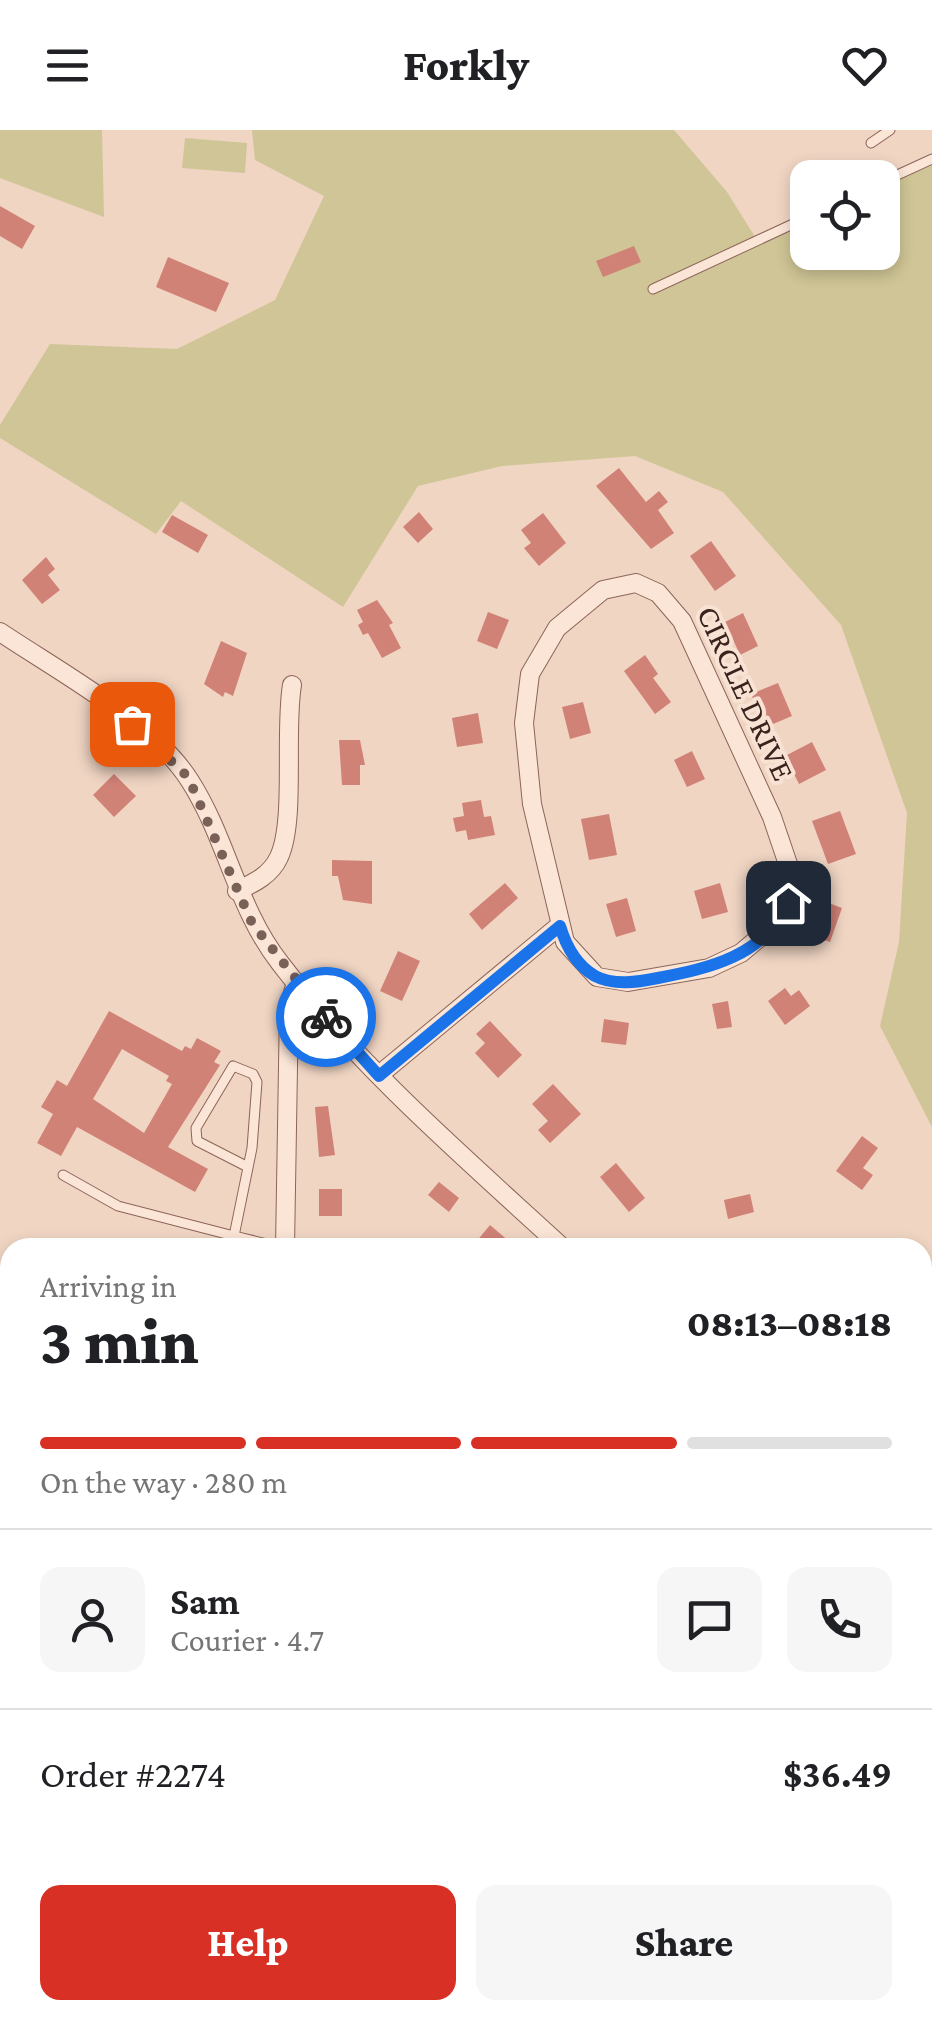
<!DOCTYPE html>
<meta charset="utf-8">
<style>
body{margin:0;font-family:"Crimson Pro",serif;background:#f6f6f6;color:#202124;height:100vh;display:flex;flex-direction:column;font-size:38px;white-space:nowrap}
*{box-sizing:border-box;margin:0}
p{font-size:32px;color:#757577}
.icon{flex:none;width:55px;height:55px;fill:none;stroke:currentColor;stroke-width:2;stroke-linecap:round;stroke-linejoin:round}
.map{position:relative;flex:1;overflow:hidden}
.sheet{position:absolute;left:0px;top:1108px;width:932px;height:782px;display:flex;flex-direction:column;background:#fff;border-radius:30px 30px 0 0;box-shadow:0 5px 15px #0003}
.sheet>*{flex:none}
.controls{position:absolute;left:790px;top:30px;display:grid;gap:20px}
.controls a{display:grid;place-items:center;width:110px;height:110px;border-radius:20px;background:#fff;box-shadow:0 5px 15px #0003;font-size:50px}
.pin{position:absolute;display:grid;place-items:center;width:85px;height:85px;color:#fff;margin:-42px;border-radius:20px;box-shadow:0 5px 15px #0006}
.courier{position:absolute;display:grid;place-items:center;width:100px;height:100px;margin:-50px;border:8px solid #1a73e8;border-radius:50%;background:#fff;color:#222;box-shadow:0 2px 12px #0007}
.summary em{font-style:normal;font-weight:800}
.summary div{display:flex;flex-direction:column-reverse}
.summary{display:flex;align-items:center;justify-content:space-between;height:170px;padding:0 40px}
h1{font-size:65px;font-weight:800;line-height:75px}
.bar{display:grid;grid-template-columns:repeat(4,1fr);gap:15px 10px;align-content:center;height:120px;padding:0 40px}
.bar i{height:12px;border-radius:8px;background:#e0e0e0}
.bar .on{background:#d93025}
.bar p{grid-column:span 4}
.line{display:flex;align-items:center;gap:25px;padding:0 40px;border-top:2px solid #e0e0e0}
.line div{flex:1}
.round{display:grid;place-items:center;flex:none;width:105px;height:105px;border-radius:20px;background:#f6f6f6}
.primary-button{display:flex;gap:20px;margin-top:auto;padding:20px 40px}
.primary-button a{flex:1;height:115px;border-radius:20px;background:#d93025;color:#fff;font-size:40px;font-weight:800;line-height:115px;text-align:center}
.primary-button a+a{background:#f6f6f6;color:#202124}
header{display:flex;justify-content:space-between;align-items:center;height:130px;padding:0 40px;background:#fff;font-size:45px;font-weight:800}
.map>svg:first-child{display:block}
.green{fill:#cfc596}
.building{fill:#d18277;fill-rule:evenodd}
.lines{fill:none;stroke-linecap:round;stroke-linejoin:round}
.lane-casing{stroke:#8c6559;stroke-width:11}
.street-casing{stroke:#8c6559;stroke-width:20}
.lane{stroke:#fbe5d7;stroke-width:9}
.street{stroke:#fbe5d7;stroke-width:18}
.done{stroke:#7a6157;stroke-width:10;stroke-dasharray:0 18}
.route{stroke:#1a73e8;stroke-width:12}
.labels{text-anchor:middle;stroke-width:8;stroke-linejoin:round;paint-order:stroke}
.street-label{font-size:32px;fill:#3b231d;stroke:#f7e2d3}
</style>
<header><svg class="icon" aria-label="menu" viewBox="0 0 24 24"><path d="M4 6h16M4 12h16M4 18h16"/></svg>Forkly<svg class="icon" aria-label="heart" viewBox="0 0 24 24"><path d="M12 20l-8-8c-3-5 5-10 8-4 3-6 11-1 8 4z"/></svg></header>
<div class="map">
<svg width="932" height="1889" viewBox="0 0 932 1889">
<rect width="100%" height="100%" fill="#f0d5c3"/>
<!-- green -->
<g class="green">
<polygon points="0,0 102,0 104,87 0,48"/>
<polygon points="252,0 674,0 727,62 757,110 807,87 808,122 882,122 883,52 932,29 932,997 880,896 899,812 907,683 841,495 723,362 635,326 502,336 418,356 343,477 181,371 156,404 0,308 0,295 50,214 177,219 275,170 324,66 255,30"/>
<polygon points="185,8 247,13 245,43 182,38"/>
<polygon points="932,1643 932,1841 922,1818 923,1646"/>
</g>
<!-- building -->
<g class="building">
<polygon points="0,76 35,96 22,119 0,106"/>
<polygon points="634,116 641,132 603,147 596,131"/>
<polygon points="168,127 229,153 216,182 156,157"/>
<polygon points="619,338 646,372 659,361 668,372 658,380 674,403 651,419 596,356"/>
<polygon points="419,382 433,399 418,413 403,397"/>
<polygon points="543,383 566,413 539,436 524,418 531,413 521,400"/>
<polygon points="172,385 208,405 198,423 162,402"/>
<polygon points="711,411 736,446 715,461 690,426"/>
<polygon points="46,427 55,439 48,445 60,460 42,474 22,450"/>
<polygon points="377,470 393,493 389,495 401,518 382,528 368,503 363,505 358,495 363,492 357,480"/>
<polygon points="488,482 509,490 497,519 477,511"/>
<polygon points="743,483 758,516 740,525 725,492"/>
<polygon points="221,511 247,523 233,566 225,562 223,567 204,554"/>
<polygon points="645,525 658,544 653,548 671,572 655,584 624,541"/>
<polygon points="778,553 792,586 766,597 751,564"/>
<polygon points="583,572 591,603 570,609 562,577"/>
<polygon points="478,583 483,613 457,617 452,588"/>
<polygon points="339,610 360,610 365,635 360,635 360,655 342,655"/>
<polygon points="812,612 826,640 799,654 785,626"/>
<polygon points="692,621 705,649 687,657 674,630"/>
<polygon points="114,644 136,666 114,687 93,665"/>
<polygon points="481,670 484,687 491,686 495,705 468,710 466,700 456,702 453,688 464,686 462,673"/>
<polygon points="840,681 856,724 828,734 812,691"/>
<polygon points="609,684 617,725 589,730 581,689"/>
<polygon points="332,730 372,731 372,774 343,770 338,746 332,746"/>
<polygon points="505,753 518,768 482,800 469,784"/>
<polygon points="720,753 728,782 702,789 694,761"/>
<polygon points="627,768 636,801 616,807 606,774"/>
<polygon points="826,772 842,778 830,812 814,806"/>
<polygon points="398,821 420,831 402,871 380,861"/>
<polygon points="785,858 791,866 799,860 810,876 785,895 768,871"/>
<polygon points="728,871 732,897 717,899 712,874"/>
<path d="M109,881L182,921L185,916L191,919L197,908L221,921L214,932L220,935L168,1017L208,1039L195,1062L77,997L61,1026L37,1013L53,984L41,977L57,950L67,956ZM122,919L169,946L166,951L172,954L144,1003L93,969Z"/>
<polygon points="604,889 629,893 626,915 601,912"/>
<polygon points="490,891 522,925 498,948 475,923 485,913 476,904"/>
<polygon points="553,954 581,984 550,1013 538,1000 548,991 532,974"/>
<polygon points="328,976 335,1025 319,1027 315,977"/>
<polygon points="862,1006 878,1018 863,1038 873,1045 862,1060 836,1041"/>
<polygon points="616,1033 645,1068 629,1082 600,1047"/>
<polygon points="439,1052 459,1068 449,1082 428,1065"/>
<rect x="319" y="1059" width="23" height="27"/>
<polygon points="750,1064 754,1082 728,1089 724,1070"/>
<polygon points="490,1095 517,1118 471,1118"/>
</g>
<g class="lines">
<!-- lane casing -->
<g class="lane-casing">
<g id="lane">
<polyline points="871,13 890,0"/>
<polyline points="882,52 932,29"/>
<polyline points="653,159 808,87"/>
<polyline points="246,1036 197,1011 196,998 233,936 253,944 257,952 252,1018 234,1106 284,1118"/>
<polyline points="63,1045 118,1076 234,1106"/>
<polyline points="34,1880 37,1889"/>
</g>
</g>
<!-- street casing -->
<g class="street-casing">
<g id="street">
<polygon points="636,453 658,463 682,491 772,687 792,746 788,773 777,793 741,823 709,838 628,852 597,847 565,812 532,674 524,593 530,544 557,498 603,460"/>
<path d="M0,502C58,541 153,592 190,651C227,709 237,778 280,833C362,940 464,1027 563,1118"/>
<path d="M237,761C254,753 271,745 279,727C296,691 284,601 292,555"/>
<polyline points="379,945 559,796"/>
<polyline points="285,1118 289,876 296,853"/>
<polyline points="0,1245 10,1246"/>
<polyline points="0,1791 10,1782"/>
<polyline points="289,1880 289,1889"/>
<polyline points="786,1880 788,1889"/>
</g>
</g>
<!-- lane -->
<use href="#lane" class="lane"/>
<!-- street -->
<use href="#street" class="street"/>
</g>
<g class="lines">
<!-- done -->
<polyline class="done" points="132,594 188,647 252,793 326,887"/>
<!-- route -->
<path class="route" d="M326,887L379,946L560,796C566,816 576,835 595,846C614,856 638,852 658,848C710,838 764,826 788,773"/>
</g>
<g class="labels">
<!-- street labels -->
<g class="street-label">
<text transform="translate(746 563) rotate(65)" y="11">CIRCLE DRIVE</text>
</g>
</g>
</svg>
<div class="controls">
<a><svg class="icon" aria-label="locate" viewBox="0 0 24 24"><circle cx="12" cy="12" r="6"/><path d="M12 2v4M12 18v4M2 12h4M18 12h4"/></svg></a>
</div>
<div class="pin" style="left:132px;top:594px;background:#ea580c"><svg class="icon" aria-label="bag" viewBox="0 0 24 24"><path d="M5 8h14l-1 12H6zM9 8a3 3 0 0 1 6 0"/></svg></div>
<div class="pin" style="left:788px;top:773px;background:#1f2937"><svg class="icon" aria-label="home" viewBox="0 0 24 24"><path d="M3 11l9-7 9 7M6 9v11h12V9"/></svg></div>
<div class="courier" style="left:326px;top:887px"><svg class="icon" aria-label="bike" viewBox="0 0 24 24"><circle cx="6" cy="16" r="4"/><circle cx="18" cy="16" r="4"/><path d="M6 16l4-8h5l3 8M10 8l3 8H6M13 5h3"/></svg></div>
<section class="sheet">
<div class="summary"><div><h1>3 min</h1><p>Arriving in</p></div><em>08:13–08:18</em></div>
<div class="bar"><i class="on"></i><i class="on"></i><i class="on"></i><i></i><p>On the way · 280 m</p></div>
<div class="line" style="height:180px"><a class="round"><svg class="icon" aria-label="person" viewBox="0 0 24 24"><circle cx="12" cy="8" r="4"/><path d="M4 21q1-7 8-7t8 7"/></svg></a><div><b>Sam</b><p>Courier · 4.7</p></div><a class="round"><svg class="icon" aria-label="chat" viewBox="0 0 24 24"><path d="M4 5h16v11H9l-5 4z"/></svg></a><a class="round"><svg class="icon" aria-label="phone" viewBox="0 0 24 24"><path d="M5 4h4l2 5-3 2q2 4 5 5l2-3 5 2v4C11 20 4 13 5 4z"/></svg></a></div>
<div class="line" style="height:130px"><div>Order #2274</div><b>$36.49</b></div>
<div class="primary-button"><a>Help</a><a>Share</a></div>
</section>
</div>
